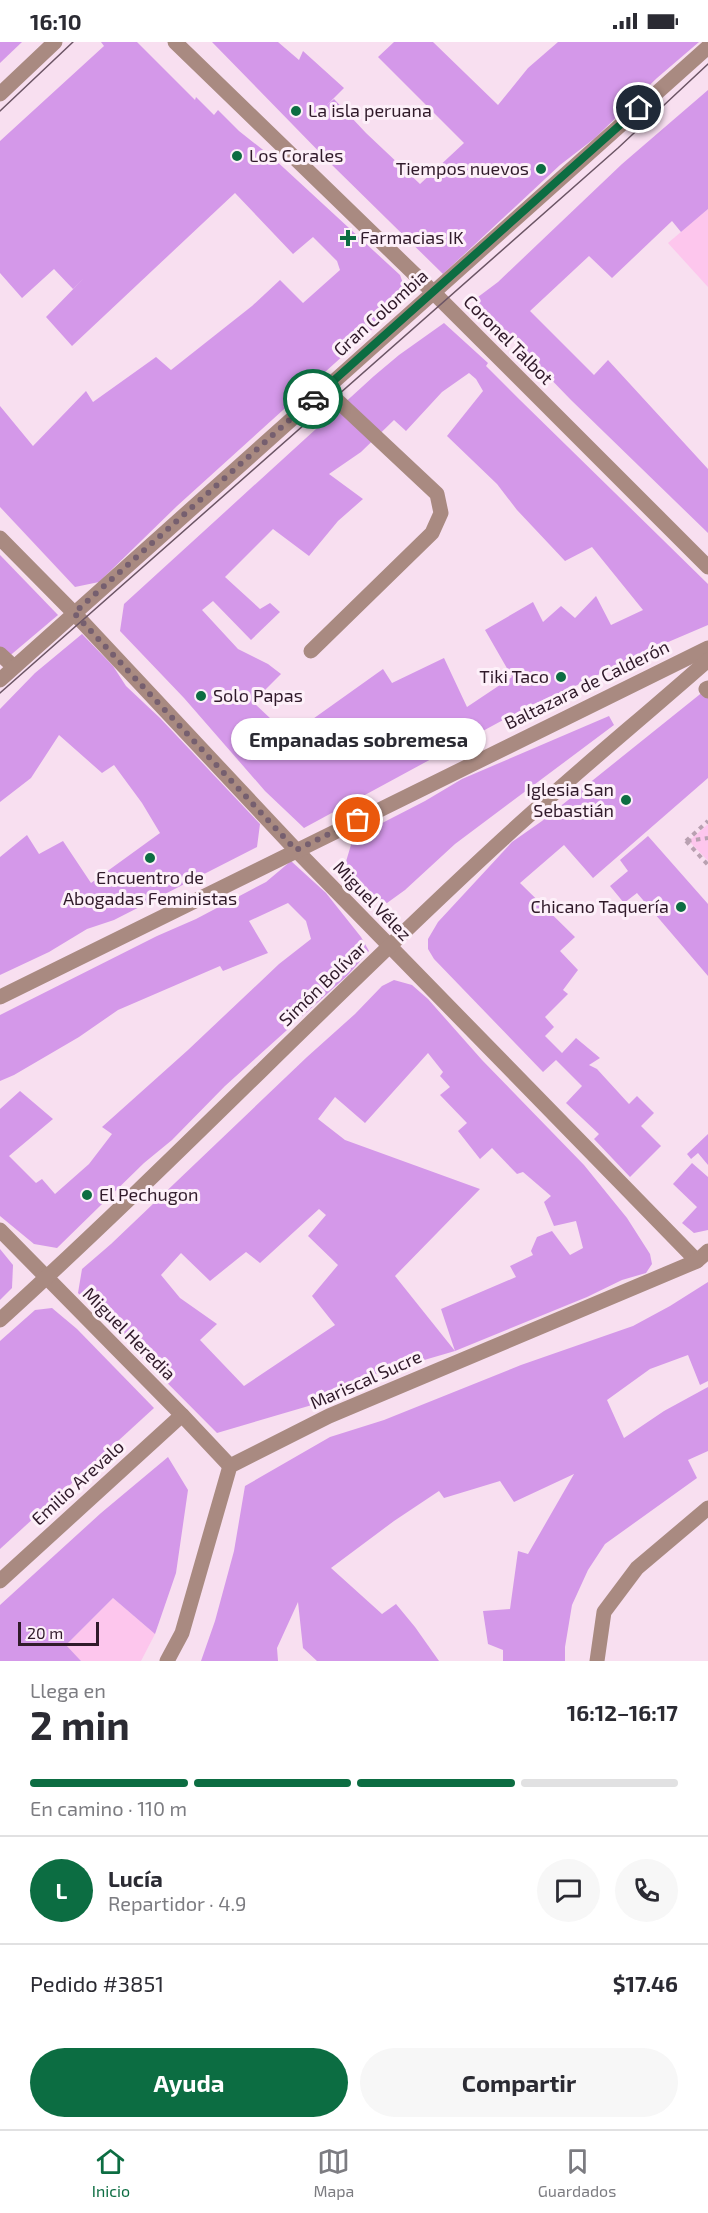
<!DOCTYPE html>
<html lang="es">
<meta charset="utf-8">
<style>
body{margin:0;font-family:"Exo 2",sans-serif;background:#f7f7f7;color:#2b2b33;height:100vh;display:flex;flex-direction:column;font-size:22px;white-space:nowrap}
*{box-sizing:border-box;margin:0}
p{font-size:20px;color:#7c7c81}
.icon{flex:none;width:33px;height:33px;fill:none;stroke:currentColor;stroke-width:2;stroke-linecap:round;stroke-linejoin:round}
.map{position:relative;height:1619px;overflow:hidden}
.sheet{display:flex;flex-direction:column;background:#fff;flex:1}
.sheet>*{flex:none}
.scale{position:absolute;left:18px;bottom:15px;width:81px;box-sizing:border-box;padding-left:6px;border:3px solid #301a2a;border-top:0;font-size:16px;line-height:21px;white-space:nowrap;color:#301a2a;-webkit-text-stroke:4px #fdf0f9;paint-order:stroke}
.pin{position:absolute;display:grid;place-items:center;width:51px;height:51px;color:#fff;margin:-26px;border:3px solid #fff;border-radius:50%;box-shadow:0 2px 6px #0007}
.courier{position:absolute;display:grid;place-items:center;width:60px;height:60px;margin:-30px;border:4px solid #0c6d42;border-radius:50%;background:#fff;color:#222;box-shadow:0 2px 8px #0007}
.bubble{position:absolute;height:42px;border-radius:21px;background:#fff;box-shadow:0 2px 4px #0004;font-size:20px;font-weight:700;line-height:42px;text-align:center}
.headline em{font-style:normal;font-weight:700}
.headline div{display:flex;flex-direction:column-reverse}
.headline{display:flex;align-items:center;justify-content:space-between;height:102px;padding:0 30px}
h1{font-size:39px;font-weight:700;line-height:45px}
.bar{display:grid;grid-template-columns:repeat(4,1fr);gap:9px 6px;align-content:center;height:72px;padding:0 30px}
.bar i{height:8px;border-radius:4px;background:#e1e1e2}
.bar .active{background:#0c6d42}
.bar p{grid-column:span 4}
.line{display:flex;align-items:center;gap:15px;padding:0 30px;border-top:2px solid #e1e1e2}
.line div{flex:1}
.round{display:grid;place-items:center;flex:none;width:63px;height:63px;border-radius:32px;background:#f7f7f7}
.cta{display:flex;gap:12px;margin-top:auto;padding:12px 30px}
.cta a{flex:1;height:69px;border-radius:36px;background:#0c6d42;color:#fff;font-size:24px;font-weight:700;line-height:69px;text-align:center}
.cta a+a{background:#f7f7f7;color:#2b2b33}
.status{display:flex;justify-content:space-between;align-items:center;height:42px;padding:0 30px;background:#fff;direction:ltr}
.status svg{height:16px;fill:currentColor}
.tab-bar{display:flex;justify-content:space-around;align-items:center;height:84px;border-top:2px solid #e1e1e2;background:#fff;font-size:16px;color:#7c7c81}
.tab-bar a{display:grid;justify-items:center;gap:3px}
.tab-bar .active{color:#0c6d42}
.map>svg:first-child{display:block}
.green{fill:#fdc6ed}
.building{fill:#d498e9;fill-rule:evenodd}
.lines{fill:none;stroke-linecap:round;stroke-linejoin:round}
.path{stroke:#b9a1b1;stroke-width:4;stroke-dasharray:4.5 4.5;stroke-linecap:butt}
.lane{stroke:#a98a81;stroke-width:15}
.street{stroke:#a98a81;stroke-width:15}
.tram{stroke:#6c5565;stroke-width:1.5}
.done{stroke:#765f6f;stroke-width:6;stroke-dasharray:0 10.8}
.route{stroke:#0c6d42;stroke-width:8}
.poi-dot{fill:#0c6d42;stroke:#fdf0f9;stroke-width:2}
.labels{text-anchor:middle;stroke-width:6;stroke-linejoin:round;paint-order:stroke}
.poi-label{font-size:18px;fill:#301a2a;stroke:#fdf0f9;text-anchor:start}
.street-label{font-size:18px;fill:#301a2a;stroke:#fdf0f9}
</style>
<div class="status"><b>16:10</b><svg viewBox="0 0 49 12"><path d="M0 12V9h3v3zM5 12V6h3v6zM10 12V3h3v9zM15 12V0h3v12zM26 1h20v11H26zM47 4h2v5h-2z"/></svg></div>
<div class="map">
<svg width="708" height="1619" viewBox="0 0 708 1619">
<rect width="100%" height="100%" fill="#f8dff0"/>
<!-- green -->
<g class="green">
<polygon points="708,167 708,245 668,201"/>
<polygon points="708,782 708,819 689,799"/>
<polygon points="113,1556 155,1592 141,1619 81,1619 66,1603"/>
</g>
<!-- building -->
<g class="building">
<polygon points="0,0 22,0 0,21"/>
<polygon points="101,0 137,0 195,58 196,55 214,73 218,68 239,89 272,115 400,233 408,255 177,464 99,540 75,545 0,465 0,364 33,404 86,349 93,360 156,315 171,328 252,264 280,238 303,261 340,228 337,219 313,195 293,212 235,151 72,304 46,275 85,235 73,247 54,227 22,256 0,231 0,99 104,4"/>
<polygon points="212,0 278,0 299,18 303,9 344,46 326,64 334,57 366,91 420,142 464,101 378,15 394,0 433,0 498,63 528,26 558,0 699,0 657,36 595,96 560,123 443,232 332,123"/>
<polygon points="708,48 708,167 681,190 672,179 612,236 589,214 530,269 594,333 608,318 708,427 708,491 571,358 474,258 498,240 622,122"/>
<path d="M444,281L488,321L486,324L520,358L708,542V583L633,615L582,641L529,664L304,786L265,749L184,656L120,589L124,562L374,334L399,313ZM469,331L476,337L483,349L447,394L497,442L517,468L565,519L592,505L643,568L611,583L596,554L575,576L561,564L543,580L533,560L485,588L512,635L467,665L444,616L392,641L383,627L303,684L312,708L308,712L253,660L281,632L268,622L238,607L202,568L213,559L251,598L280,570L270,561L260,567L225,535L273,487L309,514L338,479L363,457L329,432L361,410L394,378L406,389L442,350Z"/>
<polygon points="0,513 58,573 0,622"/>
<polygon points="82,592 113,624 126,644 160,676 260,782 257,805 114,878 87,887 49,910 0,933 0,815 27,793 39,812 63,799 91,841 160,791 142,761 114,723 102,731 59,693 31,736 0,760 0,667 35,631"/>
<polygon points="704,649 708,653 708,736 593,836 564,803 520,841 575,895 560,909 578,928 563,948 568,952 545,975 554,985 545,994 562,1011 576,996 600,1016 589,1023 597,1027 629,1062 637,1054 654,1071 641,1084 661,1104 630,1135 594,1097 599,1092 566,1061 582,1044 556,1018 543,1030 434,917 428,907 428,897 438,880 512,800 542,779"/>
<polygon points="609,674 614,683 455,802 405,848 387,861 375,856 345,823 353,796 425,759 462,737"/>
<polygon points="648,794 708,862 708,934 637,851 624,861 610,844 628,829 620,818"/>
<polygon points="291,819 326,851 361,895 369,909 348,933 225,1044 172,1098 144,1121 57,1206 34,1202 0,1174 0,1067 20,1049 53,1077 9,1114 36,1141 42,1137 55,1152 89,1122 112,1092 102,1085 188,1008 279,922 311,897 306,879 288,861 249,879 268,911 223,929 220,924 118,968 79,995 14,1033 0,1039 0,973 157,894 196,877 266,840"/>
<path d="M394,938L412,943L428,957L482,1018L584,1123L627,1176L650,1212L652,1222L646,1231L622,1238L587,1255L455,1309L373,1333L329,1358L217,1391L78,1251L82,1227L111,1202L307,1015L355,972L382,944ZM428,1011L443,1030L440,1034L450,1045L440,1053L467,1081L458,1089L480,1117L492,1106L517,1132L523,1130L551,1154L544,1160L554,1184L576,1179L583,1206L570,1213L552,1189L537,1195L531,1209L533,1213L510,1224L516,1235L441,1267L455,1309L395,1234L480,1147L345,1098L318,1077L335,1055L365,1081ZM319,1167L326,1173L308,1194L338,1223L312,1254L335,1283L244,1344L200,1298L217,1282L180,1256L161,1233L181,1211L210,1239L246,1210L260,1221Z"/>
<polygon points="708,1092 708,1123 698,1111 691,1117 687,1112"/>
<polygon points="692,1121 708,1135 708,1188 694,1191 682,1181 697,1165 673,1142"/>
<polygon points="0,1207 13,1223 12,1246 0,1258"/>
<polygon points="708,1240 708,1339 700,1343 688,1313 650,1327 607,1358 624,1396 664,1369 708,1345 708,1409 688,1418 697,1436 605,1502 588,1528 572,1563 565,1605 565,1619 503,1619 503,1608 488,1602 483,1569 510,1567 518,1509 528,1512 574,1432 514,1460 500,1439 444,1456 439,1449 394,1479 331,1526 382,1572 396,1562 415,1585 439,1619 317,1619 303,1606 298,1560 277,1606 278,1619 201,1619 215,1579 234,1509 245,1444 330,1395 384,1378 521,1323 633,1284 670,1264"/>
<polygon points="52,1266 77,1287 154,1366 0,1507 0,1299 35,1268"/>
<polygon points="168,1415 188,1448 176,1531 155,1592 113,1556 66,1603 81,1619 0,1619 0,1563 101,1471"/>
</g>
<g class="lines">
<!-- path -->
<g class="path">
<polyline points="686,799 708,823"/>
<polyline points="686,799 708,779"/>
<polyline points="687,799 708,796"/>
</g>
<!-- lane -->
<g class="lane">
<polyline points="311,609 432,491 441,471 437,452 325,347"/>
<polyline points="0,612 14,625"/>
</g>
<!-- street -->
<g class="street">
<polyline points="175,0 434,251 708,525"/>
<polyline points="0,52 55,0"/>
<polyline points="0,496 74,571 296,808 697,1219"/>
<polyline points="0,638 708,5"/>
<polyline points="708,646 706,647 708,649"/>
<polyline points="0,955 708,606"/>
<polyline points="0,1188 182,1373 230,1424"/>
<path d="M0,1278C172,1122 332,954 503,797C569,736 640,678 708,618"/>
<polyline points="0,1539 182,1373"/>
<polyline points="167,1619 182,1591 230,1424 329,1374 697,1219 708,1209"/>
<polyline points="597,1619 604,1570 637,1526 708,1466"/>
</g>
<!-- tram -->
<g class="tram">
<polyline points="0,69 73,0"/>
<polyline points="0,651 618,106 708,22"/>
</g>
</g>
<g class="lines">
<!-- done -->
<polyline class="done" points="313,357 74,571 296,808 358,778"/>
<!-- route -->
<polyline class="route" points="313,357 639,66"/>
</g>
<!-- markers -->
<g class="poi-dot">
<circle cx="296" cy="69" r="6"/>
<circle cx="237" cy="114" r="6"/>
<circle cx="541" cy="127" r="6"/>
<path d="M345 187h6v6h6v6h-6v6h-6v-6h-6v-6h6z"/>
<circle cx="561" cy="635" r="6"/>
<circle cx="201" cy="654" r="6"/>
<circle cx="626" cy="758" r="6"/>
<circle cx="150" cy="816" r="6"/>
<circle cx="681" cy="865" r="6"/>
<circle cx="87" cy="1153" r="6"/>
</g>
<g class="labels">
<!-- poi labels -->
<g class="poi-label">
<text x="308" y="75">La isla peruana</text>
<text x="249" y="120">Los Corales</text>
<text x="529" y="133" text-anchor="end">Tiempos nuevos</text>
<text x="360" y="202">Farmacias IK</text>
<text x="549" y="641" text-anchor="end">Tiki Taco</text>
<text x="213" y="660">Solo Papas</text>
<text x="614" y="754" text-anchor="end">Iglesia San<tspan x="614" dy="21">Sebastián</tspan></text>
<text x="150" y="842" text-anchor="middle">Encuentro de<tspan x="150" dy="21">Abogadas Feministas</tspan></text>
<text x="669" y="871" text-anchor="end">Chicano Taquería</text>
<text x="99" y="1159">El Pechugon</text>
</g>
<!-- street labels -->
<g class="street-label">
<text transform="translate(381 271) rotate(-42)" y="6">Gran Colombia</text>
<text transform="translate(508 298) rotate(45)" y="6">Coronel Talbot</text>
<text transform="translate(587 643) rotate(-26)" y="6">Baltazara de Calderón</text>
<text transform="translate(372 859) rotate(46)" y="6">Miguel Vélez</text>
<text transform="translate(323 942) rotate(-44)" y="6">Simón Bolívar</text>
<text transform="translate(129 1292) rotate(45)" y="6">Miguel Heredia</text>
<text transform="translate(366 1338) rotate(-24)" y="6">Mariscal Sucre</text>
<text transform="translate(78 1441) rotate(-42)" y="6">Emilio Arevalo</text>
</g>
</g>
</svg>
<div class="scale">20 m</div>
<div class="pin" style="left:358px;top:778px;background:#ea580c"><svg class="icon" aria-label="bag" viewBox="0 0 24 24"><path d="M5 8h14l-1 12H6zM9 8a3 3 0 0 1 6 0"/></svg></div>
<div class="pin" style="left:639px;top:66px;background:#1f2937"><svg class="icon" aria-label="home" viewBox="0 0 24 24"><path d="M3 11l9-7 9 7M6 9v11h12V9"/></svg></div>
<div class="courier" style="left:313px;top:357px"><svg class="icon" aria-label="car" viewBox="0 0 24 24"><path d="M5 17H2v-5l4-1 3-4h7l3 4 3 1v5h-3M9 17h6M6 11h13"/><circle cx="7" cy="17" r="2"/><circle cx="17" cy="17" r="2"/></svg></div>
<div class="bubble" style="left:231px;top:676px;width:255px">Empanadas sobremesa</div>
</div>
<section class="sheet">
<div class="headline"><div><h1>2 min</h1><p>Llega en</p></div><em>16:12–16:17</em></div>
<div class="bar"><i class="active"></i><i class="active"></i><i class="active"></i><i></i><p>En camino · 110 m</p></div>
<div class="line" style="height:108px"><b class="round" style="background:#0c6d42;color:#fff">L</b><div><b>Lucía</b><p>Repartidor · 4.9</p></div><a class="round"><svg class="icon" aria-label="chat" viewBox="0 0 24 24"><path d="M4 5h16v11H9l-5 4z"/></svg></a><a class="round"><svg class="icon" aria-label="phone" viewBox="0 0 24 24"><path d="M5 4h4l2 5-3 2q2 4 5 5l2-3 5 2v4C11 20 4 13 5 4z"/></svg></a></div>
<div class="line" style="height:78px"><div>Pedido #3851</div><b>$17.46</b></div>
<div class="cta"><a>Ayuda</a><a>Compartir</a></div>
</section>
<nav class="tab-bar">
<a class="active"><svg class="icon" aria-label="home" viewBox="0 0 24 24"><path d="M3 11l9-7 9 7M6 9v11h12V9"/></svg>Inicio</a>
<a><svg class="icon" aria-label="map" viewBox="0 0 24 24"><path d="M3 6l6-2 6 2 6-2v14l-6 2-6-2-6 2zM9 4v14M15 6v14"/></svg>Mapa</a>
<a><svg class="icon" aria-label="saved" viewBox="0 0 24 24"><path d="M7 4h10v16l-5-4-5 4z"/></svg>Guardados</a>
</nav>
